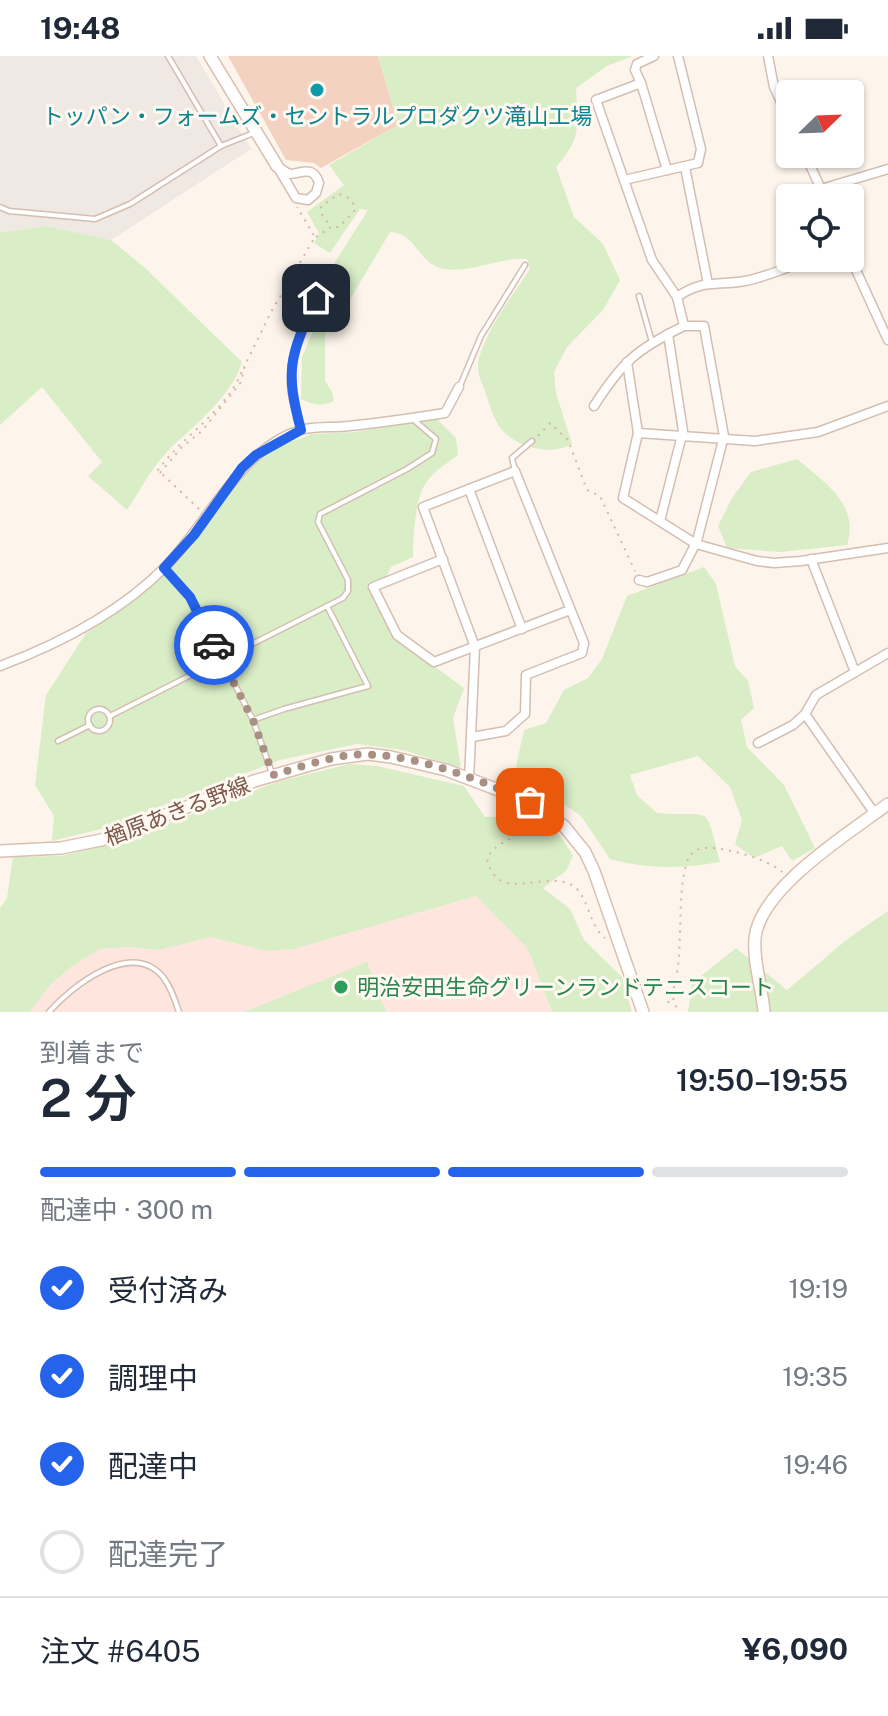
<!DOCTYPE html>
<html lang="ja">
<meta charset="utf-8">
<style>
body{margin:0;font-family:"Public Sans","Noto Sans JP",sans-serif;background:#f2f2f3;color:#1f2937;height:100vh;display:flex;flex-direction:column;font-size:30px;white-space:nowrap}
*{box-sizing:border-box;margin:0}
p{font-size:26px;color:#747a83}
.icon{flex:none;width:44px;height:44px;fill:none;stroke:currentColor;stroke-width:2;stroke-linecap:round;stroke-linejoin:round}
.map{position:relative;height:956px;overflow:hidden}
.side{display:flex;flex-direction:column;background:#fff;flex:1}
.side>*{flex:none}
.needle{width:52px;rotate:67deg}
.fabs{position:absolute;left:776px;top:24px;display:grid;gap:16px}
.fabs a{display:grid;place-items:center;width:88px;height:88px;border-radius:8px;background:#fff;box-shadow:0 2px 6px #0004;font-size:40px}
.pin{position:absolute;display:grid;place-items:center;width:68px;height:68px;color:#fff;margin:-34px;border-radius:16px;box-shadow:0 4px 12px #0006}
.courier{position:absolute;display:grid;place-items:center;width:80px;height:80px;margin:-40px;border:6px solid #2563eb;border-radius:50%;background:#fff;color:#222;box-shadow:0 2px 10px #0007}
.head em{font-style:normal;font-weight:600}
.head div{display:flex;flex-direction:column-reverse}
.head{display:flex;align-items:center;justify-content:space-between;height:136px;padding:0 40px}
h1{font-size:52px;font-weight:600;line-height:60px}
.bar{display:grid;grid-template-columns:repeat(4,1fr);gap:12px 8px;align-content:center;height:96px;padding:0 40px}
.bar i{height:10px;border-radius:6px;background:#e0e1e3}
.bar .current{background:#2563eb}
.bar p{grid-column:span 4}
.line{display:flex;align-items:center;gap:20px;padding:0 40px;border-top:2px solid #e0e1e3}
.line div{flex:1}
ol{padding:0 40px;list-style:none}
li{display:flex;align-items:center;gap:24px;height:88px}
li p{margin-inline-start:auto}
li .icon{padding:8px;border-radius:50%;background:#2563eb;color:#fff;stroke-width:4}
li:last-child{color:#747a83}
li i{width:44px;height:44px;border:4px solid #e0e1e3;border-radius:50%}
.status{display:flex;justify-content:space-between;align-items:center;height:56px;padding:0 40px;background:#fff;direction:ltr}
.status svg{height:22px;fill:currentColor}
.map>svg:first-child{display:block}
.commercial{fill:#fee6de}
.industrial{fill:#efe8e3}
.green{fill:#d9edc7}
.building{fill:#f4d2c1}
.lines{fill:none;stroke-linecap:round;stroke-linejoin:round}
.lane-casing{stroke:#d4beb2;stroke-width:7}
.street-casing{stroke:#d4beb2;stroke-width:11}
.secondary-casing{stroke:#d9c0b1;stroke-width:14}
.path{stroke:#dab5a3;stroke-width:2;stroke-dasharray:2 6;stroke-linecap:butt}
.lane{stroke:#fff;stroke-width:4}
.street{stroke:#fff;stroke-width:8}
.secondary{stroke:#fff;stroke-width:11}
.done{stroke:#a89083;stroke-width:8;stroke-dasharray:0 14.4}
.route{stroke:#2563eb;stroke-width:10}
.culture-dot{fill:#0f9aa8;stroke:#fff9f2;stroke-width:3}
.leisure-dot{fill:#2e9e5b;stroke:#fff9f2;stroke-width:3}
.labels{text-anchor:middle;stroke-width:6;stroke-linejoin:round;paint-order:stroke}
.culture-label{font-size:22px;fill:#0d838f;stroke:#fff9f2}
.street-label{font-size:22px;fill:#7b594b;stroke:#fff9f2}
.leisure-label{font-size:22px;fill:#27864d;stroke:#fff9f2;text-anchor:start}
</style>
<div class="status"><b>19:48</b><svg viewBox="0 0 49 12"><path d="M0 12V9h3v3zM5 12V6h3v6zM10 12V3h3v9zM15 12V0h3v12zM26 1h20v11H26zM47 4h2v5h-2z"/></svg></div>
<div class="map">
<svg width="888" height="956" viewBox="0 0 888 956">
<rect width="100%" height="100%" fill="#fdf5eb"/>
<!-- commercial -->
<polygon class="commercial" points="476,840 528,893 552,956 30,956 49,930 72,910 101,893 127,891 160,894 210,881 267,895 294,893"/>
<!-- industrial -->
<polygon class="industrial" points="0,0 196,0 251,93 111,184 47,170 0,180"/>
<!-- green -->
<g class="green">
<path d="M378,0H633L607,10L576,32C578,69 582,82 556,111L574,161L603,188L620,224L603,254L567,291L554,316L556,337L572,388C551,400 520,392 503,375C494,365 489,348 485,335C480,323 475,312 480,299C490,268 513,239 530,213L527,203C499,201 472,217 445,213C419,210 417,177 390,176L349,245L325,278V325L332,336L334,345C321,351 313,349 301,343L302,301L325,248L335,206L368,154L360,153L330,197L314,187L319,177L307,156L344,129L329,109L398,69Z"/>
<path d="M47,170L111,184L145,212L242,306C230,344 193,369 166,397C151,413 139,436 127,454L88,420L102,406L42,331L0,369V177Z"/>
<path d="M436,362L456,382L458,399C446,408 431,417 424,430C415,446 413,482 413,501L391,511L385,525L371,529L394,581L464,632L453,662L461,712L403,694L357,688L280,704L105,772L52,785L54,760L35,729L46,639L86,577L114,559L174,510L244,416L277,391L312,378L355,376Z"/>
<path d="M797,403C824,426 860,448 847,489L780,496L727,492L718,470L732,442L751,416Z"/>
<path d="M704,511L716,528L735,610L748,625L754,652L741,664L747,691L784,729L815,792L792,805L782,790L754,802L735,788L742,764L730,731L698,700L630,719L637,739L657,757C714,762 704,744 720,806C683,813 646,813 610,803L581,760L542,733L516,711L524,674L546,667L564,634L588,622L602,603L627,540Z"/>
<path d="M349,708L377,710L464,730L485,761C530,761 549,756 573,800L566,815L543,832L570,853L584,884L622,921L632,956H552L528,893L476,840L294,893L267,895L210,881L160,894L127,891L101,893L72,910L49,930L30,956H0V852L7,842L13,801L61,800L115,787L277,726Z"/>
<polygon points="888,855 888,956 688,956 692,927 736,892 787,934 850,881"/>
<polygon points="367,906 386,956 244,956"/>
</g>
<!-- building -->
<polygon class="building" points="228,0 378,0 398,69 321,112 314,107 286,104"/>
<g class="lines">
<!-- lane casing -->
<g class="lane-casing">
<g id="lane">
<polyline points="221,90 256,76"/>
<polyline points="0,151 9,155 95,163 130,148 221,90 168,0"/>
<polyline points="639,240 652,286"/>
<polyline points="460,330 481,280 525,209"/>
<path d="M300,372C296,356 289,339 290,322C290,285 313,247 330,215"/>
<polyline points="515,415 512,402 532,385"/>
<polyline points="164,512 190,541 253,664 272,717"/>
<circle cx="99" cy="664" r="11"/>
<polyline points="110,660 343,542 348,535 348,524 318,466 320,458 407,413 432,397 436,383 414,364"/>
<polyline points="253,664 284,653 368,630 327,550"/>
<polyline points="58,685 90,669"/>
<path d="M49,956C72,930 131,883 163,921C171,931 175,944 179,956"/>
</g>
</g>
<!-- street casing -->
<g class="street-casing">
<g id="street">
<polyline points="768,0 774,31 790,65"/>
<polyline points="641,27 635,14 637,8 654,0"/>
<polyline points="805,98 825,142"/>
<path d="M277,110L289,118C303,117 313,109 319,127L316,137L308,144L296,142Z"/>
<polyline points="685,111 708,228"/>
<polyline points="624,124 596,44 641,27 667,114"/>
<polyline points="821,133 888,113"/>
<polyline points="850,201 888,284"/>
<path d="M677,241C702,223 717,230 745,225C767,221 791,210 812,202"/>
<polyline points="627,306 638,377"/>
<path d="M594,350C622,306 637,293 684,270"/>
<polyline points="888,350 818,376 755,385 638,377 623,442 696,488 757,505 774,507 801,505 888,492"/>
<polyline points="469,433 522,573"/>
<polyline points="660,465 683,375 668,278"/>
<polyline points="443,503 373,531 397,579 434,606 570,554"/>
<polyline points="811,503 855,616"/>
<polyline points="639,524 647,526 682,514 697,485 724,380 704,270 684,270 677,241 652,204 624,124 698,107 701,93 678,0"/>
<path d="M0,610C59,588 121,556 166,510C208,467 241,392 300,374C315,370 333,372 349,370C381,367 413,362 445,357L459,331"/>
<polyline points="805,658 875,758"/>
<polyline points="758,687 793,669 805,658 816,639 888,597"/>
<polyline points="469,723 475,591 423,451 515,415 584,587 582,597 526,619 525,658 506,675 472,681"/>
</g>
</g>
<!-- secondary casing -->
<g class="secondary-casing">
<g id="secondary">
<polyline points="210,0 277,110"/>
<polyline points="0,795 61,792 101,784 254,725 331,703 368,698 391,701 446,714 530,746 564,770 585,796 594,815 643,956"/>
<path d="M764,956C762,931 753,907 755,882C760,832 849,777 888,748"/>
</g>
</g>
<!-- path -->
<g class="path">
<path d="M316,181L331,171L321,157V151L338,138C347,139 354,145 355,154L339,171H331"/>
<polyline points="538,380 550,367 568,384 587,434 600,440 635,515"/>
<polyline points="160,417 181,392 203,374 241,326 245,309 271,256 315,181 297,151"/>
<path d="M199,453L158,414C184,378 229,354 244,310"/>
<path d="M530,759C522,787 497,781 487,803C498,847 536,817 567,827C589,833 587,869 605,882"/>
<polyline points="673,942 678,956"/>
<path d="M668,947C688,910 673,841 689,800C694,795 699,792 707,792C725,791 770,804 782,816"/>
</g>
<!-- lane -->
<use href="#lane" class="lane"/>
<!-- street -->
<use href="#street" class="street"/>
<!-- secondary -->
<use href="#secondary" class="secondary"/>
</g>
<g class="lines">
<!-- done -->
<path class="done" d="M214,589L253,664L273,719C298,712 325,702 351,699C407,694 480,724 530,746"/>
<!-- route -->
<path class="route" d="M214,589L190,541L164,512L194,479L242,412L256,399L301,374C284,311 291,300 316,242"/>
</g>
<!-- markers -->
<circle class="culture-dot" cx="317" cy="34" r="8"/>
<circle class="leisure-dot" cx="341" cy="931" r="8"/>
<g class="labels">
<!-- culture labels -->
<g class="culture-label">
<text x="317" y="68">トッパン・フォームズ・セントラルプロダクツ滝山工場</text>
</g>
<!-- street labels -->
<g class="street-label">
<text transform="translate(177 755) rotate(-21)" y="8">楢原あきる野線</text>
</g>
<!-- leisure labels -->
<g class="leisure-label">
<text x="357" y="939">明治安田生命グリーンランドテニスコート</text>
</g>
</g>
</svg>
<div class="fabs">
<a><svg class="needle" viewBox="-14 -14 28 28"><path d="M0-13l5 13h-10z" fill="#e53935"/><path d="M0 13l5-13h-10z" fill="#747a83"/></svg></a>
<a><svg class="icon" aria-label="locate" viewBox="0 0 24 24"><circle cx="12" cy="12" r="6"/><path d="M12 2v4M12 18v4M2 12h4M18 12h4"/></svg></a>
</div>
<div class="pin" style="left:530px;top:746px;background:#ea580c"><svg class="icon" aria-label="bag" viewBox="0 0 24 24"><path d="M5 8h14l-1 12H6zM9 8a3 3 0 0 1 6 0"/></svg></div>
<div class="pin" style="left:316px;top:242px;background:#1f2937"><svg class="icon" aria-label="home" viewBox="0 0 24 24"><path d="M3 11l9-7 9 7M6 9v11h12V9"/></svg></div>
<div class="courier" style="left:214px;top:589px"><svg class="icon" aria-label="car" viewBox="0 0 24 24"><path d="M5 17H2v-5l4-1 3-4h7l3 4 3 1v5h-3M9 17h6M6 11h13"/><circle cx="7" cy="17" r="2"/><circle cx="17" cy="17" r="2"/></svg></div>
</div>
<section class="side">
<div class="head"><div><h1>2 分</h1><p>到着まで</p></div><em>19:50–19:55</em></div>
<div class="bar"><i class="current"></i><i class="current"></i><i class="current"></i><i></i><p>配達中 · 300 m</p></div>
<ol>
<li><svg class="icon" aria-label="check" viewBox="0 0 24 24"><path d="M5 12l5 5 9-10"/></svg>受付済み<p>19:19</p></li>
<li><svg class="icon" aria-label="check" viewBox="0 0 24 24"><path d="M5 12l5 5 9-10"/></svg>調理中<p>19:35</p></li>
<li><svg class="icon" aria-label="check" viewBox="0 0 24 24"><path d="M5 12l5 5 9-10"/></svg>配達中<p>19:46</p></li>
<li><i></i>配達完了</li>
</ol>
<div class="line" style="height:104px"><div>注文 #6405</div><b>¥6,090</b></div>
</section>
